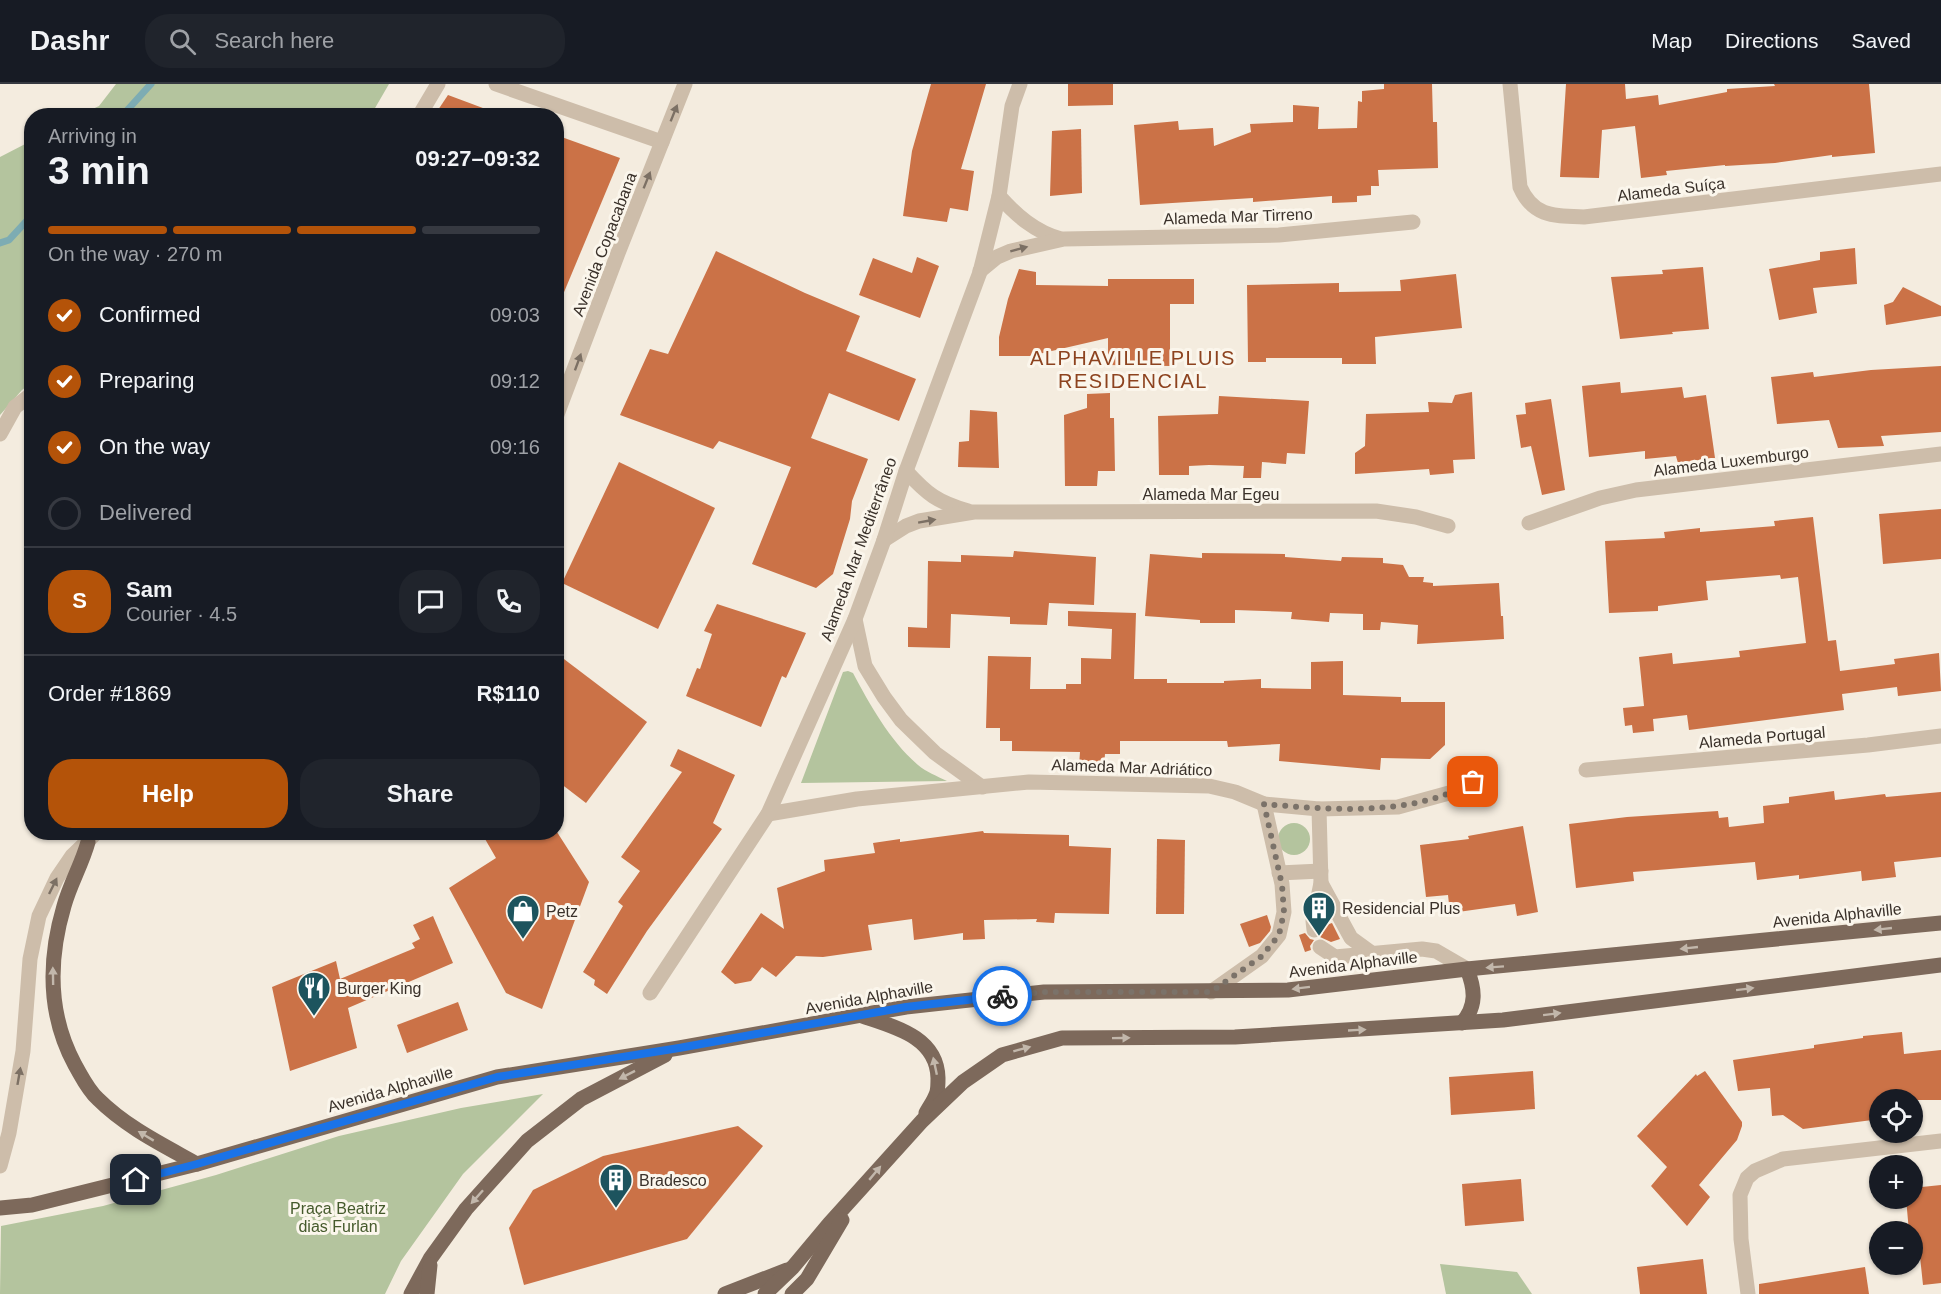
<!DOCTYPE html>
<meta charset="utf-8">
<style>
body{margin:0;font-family:Arial,sans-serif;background:#20242c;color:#f1f3f6;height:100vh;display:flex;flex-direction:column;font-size:22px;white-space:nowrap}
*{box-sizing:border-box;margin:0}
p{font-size:20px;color:#9ea1a6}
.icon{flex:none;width:33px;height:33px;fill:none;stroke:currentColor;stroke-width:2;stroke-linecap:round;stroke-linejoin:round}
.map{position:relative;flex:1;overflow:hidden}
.sheet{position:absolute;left:24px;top:24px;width:540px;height:732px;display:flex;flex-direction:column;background:#171b24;border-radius:24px;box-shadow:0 2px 4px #0004}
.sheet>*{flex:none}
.tools{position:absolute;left:1869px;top:1005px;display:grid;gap:12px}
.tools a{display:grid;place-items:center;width:54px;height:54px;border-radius:50%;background:#171b24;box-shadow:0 2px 4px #0004;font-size:30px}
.pin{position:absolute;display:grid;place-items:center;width:51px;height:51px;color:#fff;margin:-26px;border-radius:12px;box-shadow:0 3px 9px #0006}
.courier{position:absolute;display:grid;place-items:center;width:60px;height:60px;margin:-30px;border:4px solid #1a73e8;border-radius:50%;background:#fff;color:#222;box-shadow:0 2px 8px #0007}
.head em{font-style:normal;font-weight:700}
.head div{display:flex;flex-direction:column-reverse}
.head{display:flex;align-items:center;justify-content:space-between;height:102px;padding:0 24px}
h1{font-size:39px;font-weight:700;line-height:45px}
.bar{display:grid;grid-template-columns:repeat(4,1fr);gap:9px 6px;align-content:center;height:72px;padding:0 24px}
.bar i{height:8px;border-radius:4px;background:#363941}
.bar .selected{background:#b45309}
.bar p{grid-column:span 4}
.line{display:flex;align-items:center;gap:15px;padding:0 24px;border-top:2px solid #363941}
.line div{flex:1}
.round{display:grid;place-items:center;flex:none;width:63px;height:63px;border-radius:24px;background:#20242c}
ol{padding:0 24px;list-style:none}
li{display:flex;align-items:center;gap:18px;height:66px}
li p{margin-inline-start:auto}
li .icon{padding:6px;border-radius:50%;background:#b45309;color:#fff;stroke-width:4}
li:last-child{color:#9ea1a6}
li i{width:33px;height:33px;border:3px solid #363941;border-radius:50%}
.action{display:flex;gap:12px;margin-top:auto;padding:12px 24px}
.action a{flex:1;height:69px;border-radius:24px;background:#b45309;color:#fff;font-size:24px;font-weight:700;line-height:69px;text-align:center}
.action a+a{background:#20242c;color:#f1f3f6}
header{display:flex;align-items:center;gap:36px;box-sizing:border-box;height:84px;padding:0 30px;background:#171b24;border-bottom:2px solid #363941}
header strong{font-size:28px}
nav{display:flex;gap:33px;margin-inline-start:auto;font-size:21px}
.search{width:420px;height:54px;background:#20242c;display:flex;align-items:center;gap:15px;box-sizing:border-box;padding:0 21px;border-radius:24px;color:#9ea1a6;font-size:22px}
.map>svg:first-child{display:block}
.green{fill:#b4c49e}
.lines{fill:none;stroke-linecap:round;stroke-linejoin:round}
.stream{stroke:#7dacb3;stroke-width:7}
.building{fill:#cb7247}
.minor{stroke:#cdbdaa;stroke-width:15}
.major{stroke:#7d695b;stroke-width:15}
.oneway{fill:#7c7064}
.oneway2{fill:#c2b7ab}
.done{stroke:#7b7269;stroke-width:6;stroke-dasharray:0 10.8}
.route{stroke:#1a73e8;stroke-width:8}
.labels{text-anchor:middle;stroke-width:6;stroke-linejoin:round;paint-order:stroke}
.street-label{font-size:16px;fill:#3a312a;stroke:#fbf6ec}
.poi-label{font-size:16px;fill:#3a312a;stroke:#fbf6ec;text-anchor:start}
.park-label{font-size:16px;fill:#455a2c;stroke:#fbf6ec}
.quarter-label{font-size:20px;letter-spacing:1.5px;fill:#8d431f;stroke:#fbf6ec}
</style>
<header>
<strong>Dashr</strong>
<div class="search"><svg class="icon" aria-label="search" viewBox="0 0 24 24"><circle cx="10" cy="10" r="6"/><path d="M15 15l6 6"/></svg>Search here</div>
<nav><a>Map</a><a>Directions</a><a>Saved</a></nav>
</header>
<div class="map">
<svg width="1941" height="1210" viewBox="0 0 1941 1210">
<rect width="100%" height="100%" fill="#f4ecdf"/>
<!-- green -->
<g class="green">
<polygon points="116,0 389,0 371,31 80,31 99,22"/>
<polygon points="31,57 31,299 22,306 0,331 0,73"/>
<path d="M848,587L853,589C870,621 890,657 918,681C926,688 937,692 947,697L801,699L843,588Z"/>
<circle cx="1294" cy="755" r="16"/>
<polygon points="543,1010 463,1090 401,1177 385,1210 0,1210 1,1142 103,1122 216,1091 339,1052 461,1024"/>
<polygon points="1440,1180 1517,1188 1532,1210 1446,1210"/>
</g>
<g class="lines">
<!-- stream -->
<g class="stream">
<polyline points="122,32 151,0"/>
<polyline points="0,159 9,156 32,131"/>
</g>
</g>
<!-- building -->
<g class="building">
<polygon points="931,0 986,0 961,85 974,87 968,127 950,124 947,138 903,132 912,67"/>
<polygon points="1068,0 1113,0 1113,21 1068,22"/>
<polygon points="1384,0 1432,0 1433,38 1437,38 1438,84 1378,86 1379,102 1371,102 1371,111 1357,112 1357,118 1332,119 1332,112 1253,118 1253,114 1140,121 1134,41 1178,37 1179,46 1213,44 1214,62 1251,48 1250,40 1293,38 1293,21 1319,23 1318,45 1357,44 1358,17 1362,18 1362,7 1384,5"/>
<polygon points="1566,0 1625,0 1626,15 1658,11 1659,21 1727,8 1727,5 1775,2 1774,0 1869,0 1875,69 1832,73 1832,71 1775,79 1725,82 1725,81 1666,87 1667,91 1641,94 1635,42 1602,46 1599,94 1560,93"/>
<polygon points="448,11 499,30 499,32 434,32"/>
<polygon points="1081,45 1082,109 1050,112 1052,47"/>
<polygon points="556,51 620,74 557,225 556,225"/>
<polygon points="1855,164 1857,200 1813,204 1817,229 1779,236 1769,185 1820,176 1820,168"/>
<polygon points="716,167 805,209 860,232 846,267 916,295 899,337 829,309 811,354 868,375 852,417 850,435 833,490 816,504 752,480 791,383 719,357 713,365 620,331 650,265 668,270"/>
<polygon points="917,173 939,182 920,234 859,211 873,174 912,189"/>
<polygon points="1703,183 1709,245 1672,248 1673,250 1620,255 1611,193 1663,190 1662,186"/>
<polygon points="1019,185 1036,188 1036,201 1108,202 1108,195 1194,195 1194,220 1170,220 1170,282 1108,281 1108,254 1030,272 999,272 999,253 1008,215"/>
<polygon points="1456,190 1462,244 1375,253 1376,280 1342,280 1342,274 1266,274 1266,278 1248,278 1247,201 1339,199 1339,208 1401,207 1400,196"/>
<polygon points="1903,203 1941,222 1941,232 1886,241 1884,221 1893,218"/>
<polygon points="1941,282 1941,348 1881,352 1884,362 1838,364 1829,336 1777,340 1771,293 1813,288 1814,293 1871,286"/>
<polygon points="1620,298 1621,309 1682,303 1684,314 1706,311 1715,374 1678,379 1676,372 1645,375 1645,367 1589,373 1582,302"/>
<polygon points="1472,308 1475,375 1453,376 1454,389 1430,391 1429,385 1355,390 1355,369 1365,362 1366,330 1429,328 1428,318 1452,319 1455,311"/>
<polygon points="1110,309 1110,334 1114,334 1115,387 1098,387 1097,402 1065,402 1064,331 1087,324 1087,310"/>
<polygon points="1219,312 1309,317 1305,370 1287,369 1286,380 1262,378 1261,394 1243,394 1244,382 1209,381 1189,382 1189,391 1159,391 1158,332 1218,330"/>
<polygon points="1551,315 1565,406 1542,411 1531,362 1521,364 1516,331 1526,330 1525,319"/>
<polygon points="970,326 997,328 999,384 958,383 959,358 969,357"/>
<polygon points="619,378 715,424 658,545 562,499"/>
<polygon points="1941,425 1941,475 1883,480 1879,430"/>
<polygon points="1813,433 1828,557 1836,556 1840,587 1895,580 1894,575 1939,569 1941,607 1898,612 1897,603 1842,610 1844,626 1689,646 1687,631 1653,635 1654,647 1633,649 1632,641 1625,642 1623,624 1644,622 1639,573 1672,569 1673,580 1740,573 1739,567 1806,559 1798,493 1781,495 1780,491 1706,497 1708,516 1658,522 1658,527 1609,529 1605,457 1665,454 1664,448 1700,444 1700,448 1775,442 1774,437"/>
<polygon points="1014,467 1096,473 1094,521 1049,519 1047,541 1010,540 1010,533 951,530 950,564 908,563 908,543 927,544 928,477 961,478 961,471 1013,473"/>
<polygon points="1202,469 1285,470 1285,473 1341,477 1342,473 1383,474 1383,479 1403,481 1409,493 1424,493 1423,498 1433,499 1433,502 1499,499 1501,532 1503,532 1504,555 1417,560 1418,541 1381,538 1380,546 1363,546 1363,530 1330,529 1329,538 1291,535 1292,528 1235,526 1235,539 1200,539 1200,536 1145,532 1150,470 1202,474"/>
<polygon points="717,520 806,549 786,594 782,592 761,643 686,612 697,584 700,585 712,550 704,547"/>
<polygon points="1068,527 1136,529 1134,595 1167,595 1167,599 1224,599 1224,597 1261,595 1261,604 1311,605 1311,578 1343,577 1343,611 1401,613 1401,618 1445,618 1445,661 1430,675 1381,674 1380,686 1279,677 1280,660 1228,663 1227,657 1120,657 1120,670 1105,670 1104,682 1079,682 1080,668 1012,667 1012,657 1000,657 1000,644 986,644 988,572 1031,573 1030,605 1066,605 1066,600 1081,600 1081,574 1111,575 1112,545 1068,542"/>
<polygon points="556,569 647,638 586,719 556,696"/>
<polygon points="678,665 735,691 713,739 722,745 647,847 607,910 594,901 595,896 583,888 623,822 618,818 640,787 621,773 682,688 670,682"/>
<polygon points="1834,707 1835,716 1885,710 1886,713 1941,708 1941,773 1894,778 1896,793 1862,797 1861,787 1799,795 1799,791 1757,796 1755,778 1633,788 1634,797 1576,804 1569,740 1627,733 1718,727 1719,734 1728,733 1729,743 1764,739 1763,722 1789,719 1789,713"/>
<polygon points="1523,742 1538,828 1517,832 1515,820 1458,828 1457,819 1449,820 1448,811 1426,813 1420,761 1469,755 1468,752"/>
<polygon points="983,747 984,749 1069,751 1069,762 1111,764 1109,830 1055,829 1054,839 1036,838 1037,835 984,836 985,855 963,856 963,849 914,856 912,835 868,841 872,866 823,873 796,872 776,893 762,883 751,897 735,900 721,888 761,829 784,845 777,804 825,787 824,776 875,769 873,759 900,755 900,758"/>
<polygon points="481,748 557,748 589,798 542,925 506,909 449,804 496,774"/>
<polygon points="1157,755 1185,756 1184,830 1156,830"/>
<polygon points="1267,831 1271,843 1270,847 1260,859 1249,863 1240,840"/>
<polygon points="433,832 453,879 348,924 357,964 290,987 272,903 336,877 340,895 415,864 412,859 420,855 413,841"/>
<polygon points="1332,839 1340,855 1331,858 1320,853 1323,849 1323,842"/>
<polygon points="1305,849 1310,855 1314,856 1310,862 1311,866 1305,868 1299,851"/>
<polygon points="458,918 468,946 407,969 397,941"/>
<polygon points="1902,948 1904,970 1941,966 1941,1016 1880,1016 1880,1035 1803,1045 1783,1031 1772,1032 1770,1004 1738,1007 1733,976 1814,964 1814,961 1863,954 1863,952"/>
<polygon points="1533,987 1535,1025 1451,1031 1449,993"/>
<polygon points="1705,987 1742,1038 1742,1042 1737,1056 1699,1101 1710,1113 1687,1142 1651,1102 1667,1083 1637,1052 1696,990 1697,992"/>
<polygon points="738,1042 763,1062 687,1155 524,1201 509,1144 533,1106 603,1072"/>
<polygon points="1521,1095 1524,1137 1465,1142 1462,1100"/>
<polygon points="1941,1101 1941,1199 1923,1201 1919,1163 1912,1164 1912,1148 1909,1148 1906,1114 1912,1114 1912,1104"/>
<polygon points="1703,1175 1707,1210 1640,1210 1637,1183"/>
<polygon points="1865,1183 1869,1210 1759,1210 1759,1200"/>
</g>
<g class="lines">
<!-- minor -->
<g class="minor">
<polyline points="496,0 662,58"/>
<path d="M1510,0L1520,103C1533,133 1554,132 1584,133L1941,90"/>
<polyline points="419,32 438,0"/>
<path d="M999,112C1016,131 1035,148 1061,155"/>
<polyline points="980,187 997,173 1011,167 1064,155 1279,151 1413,138"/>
<polyline points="556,333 618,169 685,0"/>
<polyline points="0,350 15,323 32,310"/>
<path d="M906,387C927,410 937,418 968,427"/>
<polyline points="1529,439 1600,414 1636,406 1941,370"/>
<polyline points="884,456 906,442 919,437 974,428 1376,427 1416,433 1448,442"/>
<polyline points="855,535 865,582 884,613 901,636 935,669 982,703"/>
<polyline points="1586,686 1868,661 1941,652"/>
<polyline points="768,730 857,715 1029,698 1209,702 1235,708 1264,720 1319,725 1398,723 1460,706 1487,691"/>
<polyline points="1279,789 1321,787"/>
<polyline points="1321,799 1351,854 1373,870"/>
<polyline points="1314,846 1313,837 1321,799 1319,725"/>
<polyline points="1320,863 1335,873 1422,865 1436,867 1467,885"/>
<polyline points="1211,908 1262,872 1279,851 1284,828 1282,800 1264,720"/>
<polyline points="650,909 768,730 855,535 884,456 906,387 980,188 999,112 1012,22 1020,0"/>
<polyline points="0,1082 9,1049 23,967 30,875 39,832 57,794 72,772 97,748"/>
<polyline points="1748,1210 1741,1155 1740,1111 1747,1094 1755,1087 1783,1075 1941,1057"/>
</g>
<!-- major -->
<g class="major">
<path d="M88,758C82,780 70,800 64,822C48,876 48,931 75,981C82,993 88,1006 98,1015C126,1043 163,1061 197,1080"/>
<path d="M862,932C895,943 937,953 938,994C938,999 938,1004 937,1008C935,1015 930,1022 926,1029"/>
<path d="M1462,939C1477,922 1475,905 1467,885"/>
<polyline points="0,1124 32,1121 197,1080 497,993 679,964 906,923 1044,908 1288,906 1467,885 1941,839"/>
<polyline points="411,1210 430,1175 466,1125 527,1057 581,1015 665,971"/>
<polyline points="427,1210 430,1181"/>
<polyline points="725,1210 787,1186"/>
<polyline points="765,1210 793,1183 829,1140 922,1037 963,998 1002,971 1062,954 1235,953 1503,936 1941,881"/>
<polyline points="792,1210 807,1195 842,1136"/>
</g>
</g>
<!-- one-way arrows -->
<defs><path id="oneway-solid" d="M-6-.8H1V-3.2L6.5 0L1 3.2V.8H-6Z" transform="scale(1.5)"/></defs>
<g class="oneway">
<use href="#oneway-solid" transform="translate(674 29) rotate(-68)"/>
<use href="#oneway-solid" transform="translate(647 96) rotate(-68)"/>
<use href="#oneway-solid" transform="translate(1019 165) rotate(-15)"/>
<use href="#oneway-solid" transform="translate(578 278) rotate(-70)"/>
<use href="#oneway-solid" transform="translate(927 437) rotate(-10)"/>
<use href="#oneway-solid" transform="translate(53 802) rotate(-64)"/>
<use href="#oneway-solid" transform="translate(19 992) rotate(-80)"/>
</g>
<g class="oneway2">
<use href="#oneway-solid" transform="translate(1883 845) rotate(174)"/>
<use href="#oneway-solid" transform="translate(1689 864) rotate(174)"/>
<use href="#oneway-solid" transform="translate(1495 883) rotate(176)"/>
<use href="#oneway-solid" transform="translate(53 892) rotate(-91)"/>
<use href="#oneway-solid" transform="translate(1301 904) rotate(173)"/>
<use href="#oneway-solid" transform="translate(1745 905) rotate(-7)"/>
<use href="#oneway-solid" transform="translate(1552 930) rotate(-7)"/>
<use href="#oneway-solid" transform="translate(1357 946) rotate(-3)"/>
<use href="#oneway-solid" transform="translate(1121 954) rotate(-1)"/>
<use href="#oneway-solid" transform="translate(1022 965) rotate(-15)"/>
<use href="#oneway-solid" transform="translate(935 982) rotate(-102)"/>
<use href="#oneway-solid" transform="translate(627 991) rotate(153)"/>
<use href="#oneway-solid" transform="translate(146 1052) rotate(-149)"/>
<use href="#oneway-solid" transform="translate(875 1089) rotate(-50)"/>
<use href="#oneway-solid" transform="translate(477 1113) rotate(132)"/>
</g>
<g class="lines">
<!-- done -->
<path class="done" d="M1002,912L1044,908H1211L1262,872L1279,851L1284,828L1282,801L1264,720C1332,726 1412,733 1473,698"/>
<!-- route -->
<polyline class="route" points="136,1096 197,1080 497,993 679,964 906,923 1002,912"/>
</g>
<!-- icons -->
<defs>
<g id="building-pin" transform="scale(1.725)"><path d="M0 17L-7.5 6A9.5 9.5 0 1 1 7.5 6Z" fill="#1d545e" stroke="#fbf6ec"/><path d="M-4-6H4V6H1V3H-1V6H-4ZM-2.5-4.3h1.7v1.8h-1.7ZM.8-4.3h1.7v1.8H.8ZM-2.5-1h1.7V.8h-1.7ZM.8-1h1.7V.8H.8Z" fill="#fff"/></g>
<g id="shop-pin" transform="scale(1.725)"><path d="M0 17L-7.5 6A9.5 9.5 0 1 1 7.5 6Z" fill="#1d545e" stroke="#fbf6ec"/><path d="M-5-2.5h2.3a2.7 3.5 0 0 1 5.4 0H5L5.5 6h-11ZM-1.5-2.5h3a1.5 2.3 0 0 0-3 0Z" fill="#fff"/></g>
<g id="restaurant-pin" transform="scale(1.725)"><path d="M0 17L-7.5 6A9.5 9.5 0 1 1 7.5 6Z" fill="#1d545e" stroke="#fbf6ec"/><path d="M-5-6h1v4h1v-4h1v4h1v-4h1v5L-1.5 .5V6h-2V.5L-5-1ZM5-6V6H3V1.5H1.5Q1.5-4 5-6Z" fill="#fff"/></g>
</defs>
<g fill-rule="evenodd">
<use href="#building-pin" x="1319" y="824"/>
<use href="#shop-pin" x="523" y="827"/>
<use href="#restaurant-pin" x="314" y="904"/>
<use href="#building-pin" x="616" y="1096"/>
</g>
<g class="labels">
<!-- street labels -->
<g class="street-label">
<text transform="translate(1671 105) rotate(-7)" y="6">Alameda Suíça</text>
<text transform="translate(1238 132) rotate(-2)" y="6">Alameda Mar Tirreno</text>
<text transform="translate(604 160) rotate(-69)" y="6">Avenida Copacabana</text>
<text transform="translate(1731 377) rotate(-7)" y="6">Alameda Luxemburgo</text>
<text x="1211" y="416">Alameda Mar Egeu</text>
<text transform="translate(858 465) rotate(-70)" y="6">Alameda Mar Mediterrâneo</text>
<text transform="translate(1762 653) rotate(-5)" y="6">Alameda Portugal</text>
<text transform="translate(1132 683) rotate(2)" y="6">Alameda Mar Adriático</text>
<text transform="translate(1837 831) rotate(-6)" y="6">Avenida Alphaville</text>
<text transform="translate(1353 880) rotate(-7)" y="6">Avenida Alphaville</text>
<text transform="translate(869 913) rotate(-10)" y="6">Avenida Alphaville</text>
<text transform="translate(390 1005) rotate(-16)" y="6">Avenida Alphaville</text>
</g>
<!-- poi labels -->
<g class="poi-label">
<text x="1342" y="830">Residencial Plus</text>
<text x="546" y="833">Petz</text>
<text x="337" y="910">Burger King</text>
<text x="639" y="1102">Bradesco</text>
</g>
<!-- park labels -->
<g class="park-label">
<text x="338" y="1130">Praça Beatriz<tspan x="338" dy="18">dias Furlan</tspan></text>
</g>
<!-- quarter labels -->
<g class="quarter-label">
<text x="1133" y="281">ALPHAVILLE PLUIS<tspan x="1133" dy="23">RESIDENCIAL</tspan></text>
</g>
</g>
</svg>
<div class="tools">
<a><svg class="icon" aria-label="locate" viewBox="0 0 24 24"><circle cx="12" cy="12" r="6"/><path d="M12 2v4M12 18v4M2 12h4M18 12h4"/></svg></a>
<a>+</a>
<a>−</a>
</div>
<div class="pin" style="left:1473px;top:698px;background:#ea580c"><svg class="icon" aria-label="bag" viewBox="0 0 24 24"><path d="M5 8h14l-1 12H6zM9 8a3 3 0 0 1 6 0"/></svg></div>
<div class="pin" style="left:136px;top:1096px;background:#1f2937"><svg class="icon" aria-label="home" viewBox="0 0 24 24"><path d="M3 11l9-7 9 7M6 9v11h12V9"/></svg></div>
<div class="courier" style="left:1002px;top:912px"><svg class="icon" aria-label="bike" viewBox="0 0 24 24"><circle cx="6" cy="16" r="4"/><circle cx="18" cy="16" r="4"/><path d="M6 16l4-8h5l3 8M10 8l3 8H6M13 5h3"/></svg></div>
<section class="sheet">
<div class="head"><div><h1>3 min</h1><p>Arriving in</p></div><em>09:27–09:32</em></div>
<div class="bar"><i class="selected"></i><i class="selected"></i><i class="selected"></i><i></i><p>On the way · 270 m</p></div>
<ol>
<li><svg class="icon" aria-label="check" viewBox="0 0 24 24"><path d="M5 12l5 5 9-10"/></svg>Confirmed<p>09:03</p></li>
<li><svg class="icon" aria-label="check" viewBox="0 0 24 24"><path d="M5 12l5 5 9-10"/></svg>Preparing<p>09:12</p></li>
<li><svg class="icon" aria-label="check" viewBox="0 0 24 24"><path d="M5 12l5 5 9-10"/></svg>On the way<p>09:16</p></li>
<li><i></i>Delivered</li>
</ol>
<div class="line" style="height:108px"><b class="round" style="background:#b45309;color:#fff">S</b><div><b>Sam</b><p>Courier · 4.5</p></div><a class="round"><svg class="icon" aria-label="chat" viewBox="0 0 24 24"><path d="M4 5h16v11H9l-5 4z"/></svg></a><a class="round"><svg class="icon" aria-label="phone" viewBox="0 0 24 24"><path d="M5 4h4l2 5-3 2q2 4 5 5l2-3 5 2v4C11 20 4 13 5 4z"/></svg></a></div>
<div class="line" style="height:78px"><div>Order #1869</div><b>R$110</b></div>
<div class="action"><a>Help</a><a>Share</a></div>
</section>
</div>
